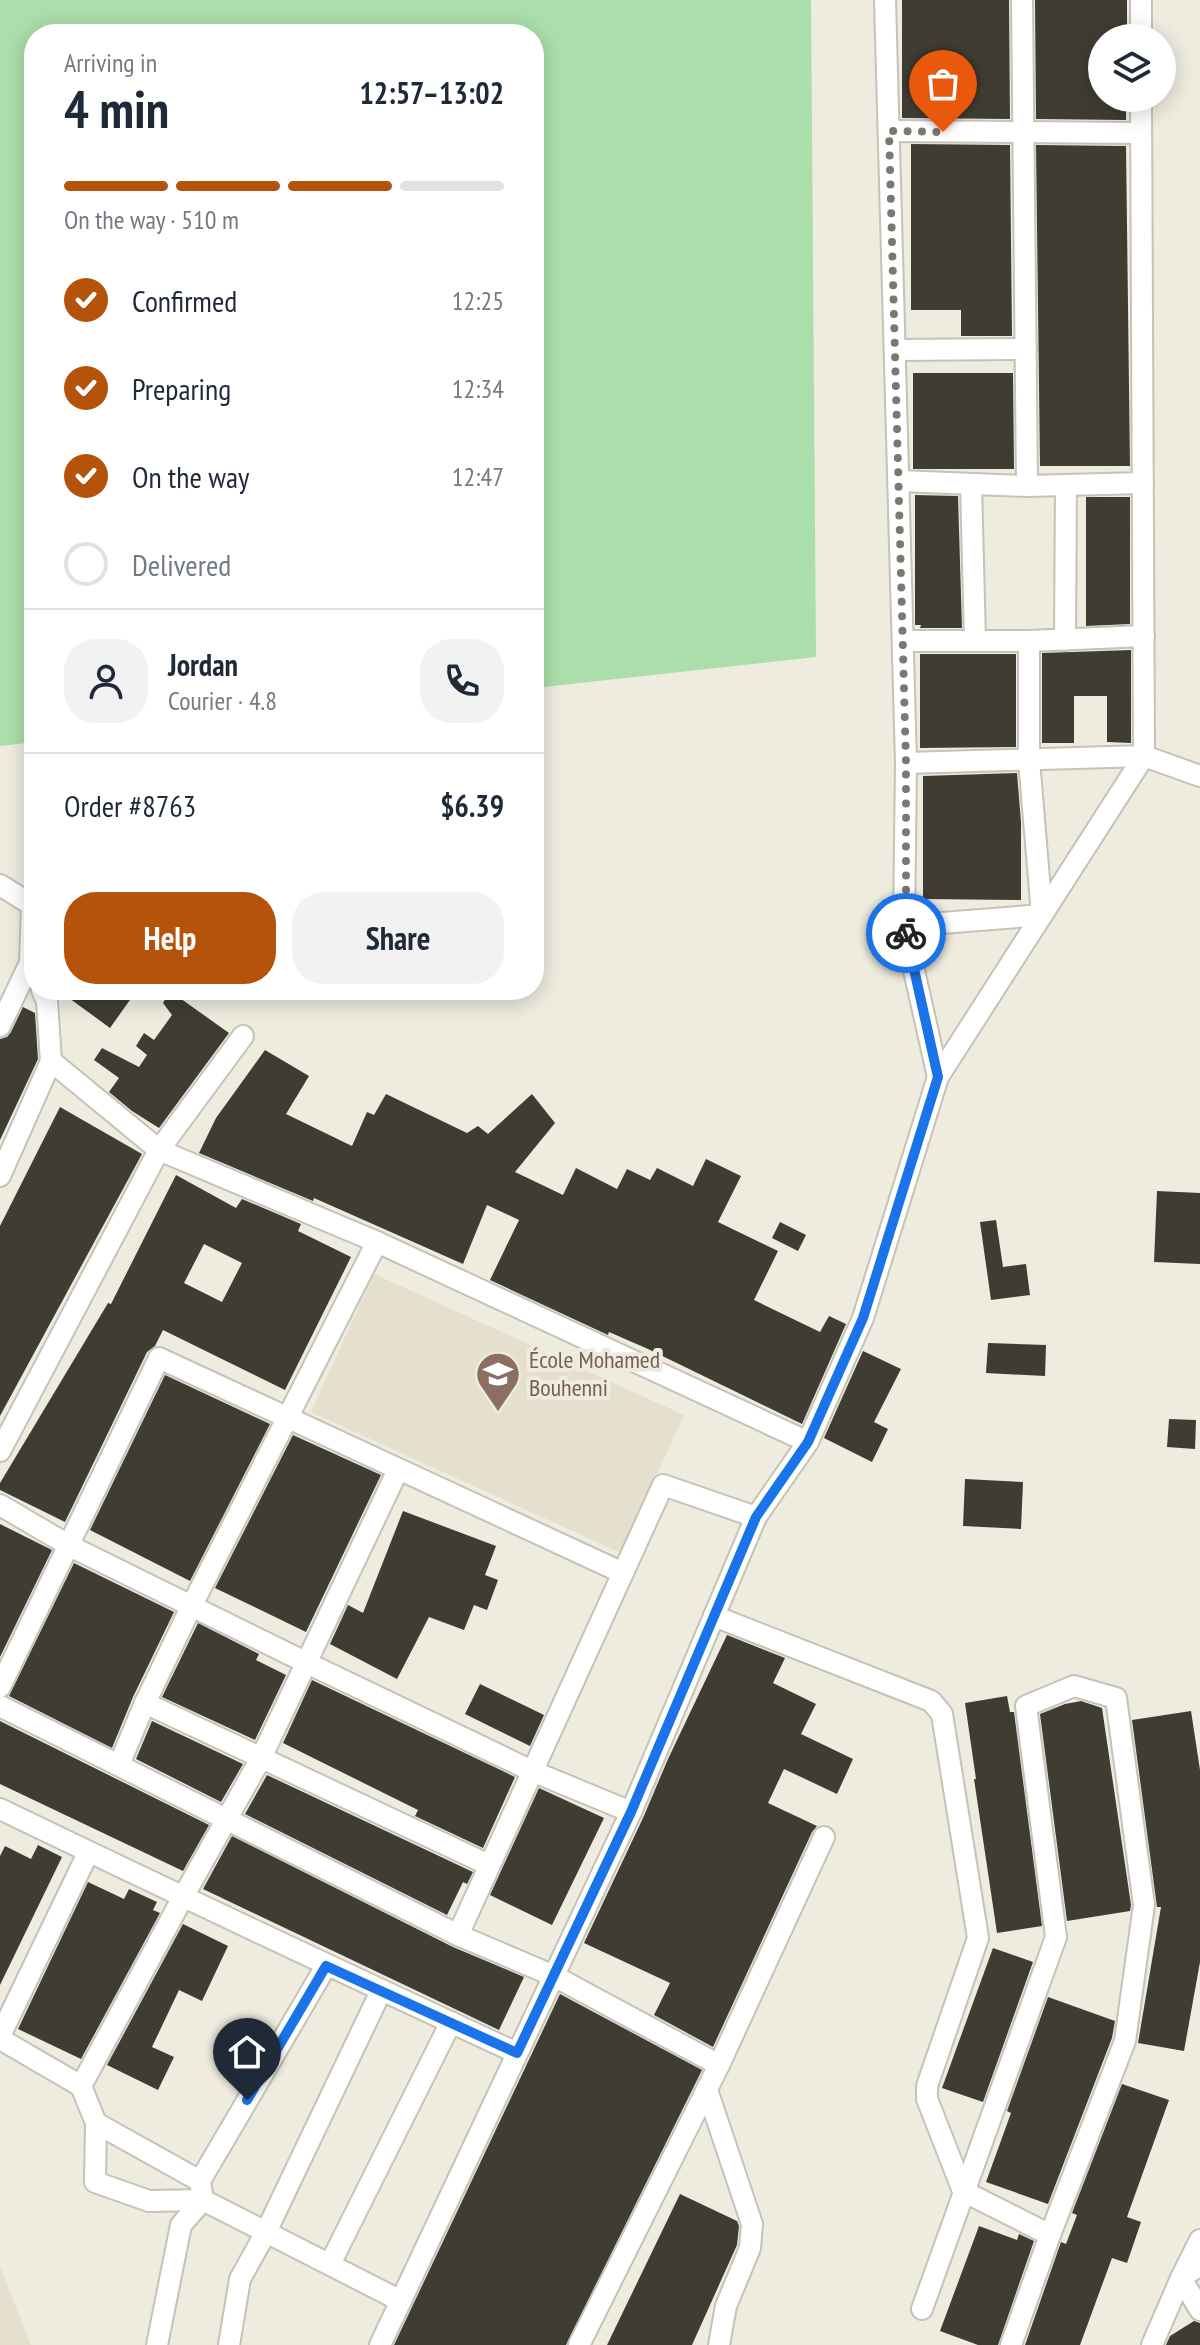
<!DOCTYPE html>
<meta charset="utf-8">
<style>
body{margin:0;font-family:"PT Sans Narrow",sans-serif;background:#f2f2f3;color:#1f2937;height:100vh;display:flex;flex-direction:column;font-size:30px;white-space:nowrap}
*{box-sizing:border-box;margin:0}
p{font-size:26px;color:#747a83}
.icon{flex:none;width:44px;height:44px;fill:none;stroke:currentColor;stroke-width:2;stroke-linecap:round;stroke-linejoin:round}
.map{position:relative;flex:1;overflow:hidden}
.side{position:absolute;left:24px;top:24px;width:520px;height:976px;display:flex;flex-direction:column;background:#fff;border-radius:32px;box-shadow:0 4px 20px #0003}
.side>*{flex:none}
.fabs{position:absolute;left:1088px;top:24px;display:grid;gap:16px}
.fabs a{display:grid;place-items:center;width:88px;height:88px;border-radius:50%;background:#fff;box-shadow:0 4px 20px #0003;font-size:40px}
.pin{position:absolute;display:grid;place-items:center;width:68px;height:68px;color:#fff;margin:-82px -34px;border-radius:50% 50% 50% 0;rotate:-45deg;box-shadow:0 0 8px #0007}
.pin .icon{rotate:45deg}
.courier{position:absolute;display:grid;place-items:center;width:80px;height:80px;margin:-40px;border:6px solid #1a73e8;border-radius:50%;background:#fff;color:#222;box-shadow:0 2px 10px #0007}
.head em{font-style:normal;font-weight:600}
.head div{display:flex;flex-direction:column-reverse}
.head{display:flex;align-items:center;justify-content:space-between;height:136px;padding:0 40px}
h1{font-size:52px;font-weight:600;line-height:60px}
.bar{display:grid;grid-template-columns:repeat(4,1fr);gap:12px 8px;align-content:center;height:96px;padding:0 40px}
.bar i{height:10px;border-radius:6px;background:#e0e1e3}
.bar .selected{background:#b45309}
.bar p{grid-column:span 4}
.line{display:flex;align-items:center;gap:20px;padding:0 40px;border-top:2px solid #e0e1e3}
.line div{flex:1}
.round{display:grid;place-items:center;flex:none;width:84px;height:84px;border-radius:32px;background:#f2f2f3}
ol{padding:0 40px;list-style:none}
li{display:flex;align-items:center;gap:24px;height:88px}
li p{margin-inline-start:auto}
li .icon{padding:8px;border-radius:50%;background:#b45309;color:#fff;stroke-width:4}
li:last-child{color:#747a83}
li i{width:44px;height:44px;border:4px solid #e0e1e3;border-radius:50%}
.action{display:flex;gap:16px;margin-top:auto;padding:16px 40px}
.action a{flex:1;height:92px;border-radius:32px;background:#b45309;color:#fff;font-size:32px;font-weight:600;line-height:92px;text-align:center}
.action a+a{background:#f2f2f3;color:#1f2937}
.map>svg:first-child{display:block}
.built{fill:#e5e0cd}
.green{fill:#aadeab}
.building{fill:#3f3c33;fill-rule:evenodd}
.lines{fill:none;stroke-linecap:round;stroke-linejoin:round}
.street-casing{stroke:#c5c2b6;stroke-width:24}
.street{stroke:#fff;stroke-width:20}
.done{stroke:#7a7971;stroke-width:8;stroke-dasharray:0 14.4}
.route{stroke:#1a73e8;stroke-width:10}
.labels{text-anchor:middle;stroke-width:8;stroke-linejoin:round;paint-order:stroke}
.education-label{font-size:24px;fill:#785e54;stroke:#eeebdf;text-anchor:start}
</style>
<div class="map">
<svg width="1200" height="2345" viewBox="0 0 1200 2345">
<rect width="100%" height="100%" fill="#eeebdf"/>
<!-- built -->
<g class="built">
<polygon points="374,1274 684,1415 621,1553 311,1412"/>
<polygon points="0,2267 31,2345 0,2345"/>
</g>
<!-- green -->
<polygon class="green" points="0,0 811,0 816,657 534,688 534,34 34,34 34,742 0,746"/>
<!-- building -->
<g class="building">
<polygon points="902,0 1009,0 1010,119 902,118"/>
<polygon points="1035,0 1127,0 1127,38 1102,38 1102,98 1126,98 1126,120 1036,119"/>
<polygon points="911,144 1010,145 1012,336 961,336 961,310 911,310"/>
<polygon points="1036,145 1126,146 1130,466 1040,466"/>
<polygon points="913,373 1013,373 1014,469 913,469"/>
<polygon points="915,495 958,496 962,628 920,628 921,625 915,625"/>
<polygon points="1086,497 1130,497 1130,624 1086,626"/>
<polygon points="1131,650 1131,743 1107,742 1107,696 1074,696 1074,743 1042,743 1042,653"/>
<polygon points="920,654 1016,654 1016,747 920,748"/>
<polygon points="1017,773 1021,822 1021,900 923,899 923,776"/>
<polygon points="58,990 137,990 110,1028"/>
<polygon points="170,991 229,1033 159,1128 132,1111 109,1092 119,1078 94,1060 102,1048 139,1067 147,1055 136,1046 144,1033 154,1040 172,1015 163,1003"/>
<polygon points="23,1007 35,1013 38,1059 0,1140 0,1039 7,1037 11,1032"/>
<polygon points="265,1050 309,1076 286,1114 352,1146 367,1112 374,1115 386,1094 467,1133 478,1126 488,1134 532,1094 555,1123 515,1172 563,1195 576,1168 617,1189 627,1169 650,1180 657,1168 693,1186 706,1159 741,1176 718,1222 778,1251 754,1300 820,1332 829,1316 846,1324 802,1424 648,1349 609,1332 608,1335 490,1280 519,1220 487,1205 463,1264 314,1198 313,1201 199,1153 216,1118"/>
<polygon points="60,1107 142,1154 0,1416 0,1226"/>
<path d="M176,1175L236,1208L242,1199L301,1224L298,1231L351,1257L285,1390L163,1330L155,1346L147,1352L65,1522L0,1490V1483L108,1303L111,1304ZM204,1244L242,1263L222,1302L184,1283Z"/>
<polygon points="1157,1191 1200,1193 1200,1264 1154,1262"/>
<polygon points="996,1220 1003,1267 1026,1264 1030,1295 991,1300 980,1222"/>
<polygon points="780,1222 806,1235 798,1251 772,1238"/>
<polygon points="988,1343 1046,1345 1045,1376 986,1373"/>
<polygon points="863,1351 901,1369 874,1422 888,1429 872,1462 824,1438"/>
<polygon points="165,1375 270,1424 190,1581 90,1530"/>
<polygon points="1169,1419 1196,1420 1195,1449 1167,1447"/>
<polygon points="293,1435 381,1475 306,1632 215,1588"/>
<polygon points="965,1479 1023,1482 1021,1529 963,1526"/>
<polygon points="403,1511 496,1546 485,1575 498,1580 487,1610 474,1605 464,1630 429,1617 397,1679 330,1644 348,1605 363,1613"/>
<polygon points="0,1524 52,1550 0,1657"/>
<polygon points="74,1563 174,1612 133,1697 112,1748 9,1696"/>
<polygon points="198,1623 259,1654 256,1660 286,1675 255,1740 162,1697"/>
<polygon points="727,1635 785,1658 773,1683 816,1704 801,1734 853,1759 837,1794 784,1769 768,1803 817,1826 812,1832 713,2047 654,2015 670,1983 584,1943 643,1818 668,1759"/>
<polygon points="312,1680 515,1777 483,1848 415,1816 418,1810 283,1743"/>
<polygon points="480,1684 544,1715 530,1746 465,1714"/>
<polygon points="1007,1696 1010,1712 1014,1712 1042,1926 997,1933 974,1779 976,1779 965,1703"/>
<polygon points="1081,1701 1102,1708 1131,1905 1130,1911 1067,1921 1040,1714 1065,1704"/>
<polygon points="1191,1711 1200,1770 1200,1962 1184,2051 1138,2043 1161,1907 1157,1907 1132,1720"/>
<polygon points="0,1721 209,1825 183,1871 0,1784"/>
<polygon points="152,1721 243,1764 221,1802 136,1759"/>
<polygon points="267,1775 473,1872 467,1884 463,1882 447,1915 245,1814"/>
<polygon points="539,1788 604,1818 552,1925 490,1895"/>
<polygon points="232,1836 453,1947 524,1977 499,2030 203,1889"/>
<polygon points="38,1845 62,1857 0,1985 0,1856 5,1846 31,1859"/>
<polygon points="88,1882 124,1899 129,1889 157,1902 153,1910 160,1913 81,2059 18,2029"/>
<polygon points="183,1924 228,1946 202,2001 179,1990 152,2047 174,2057 158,2090 107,2065"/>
<polygon points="993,1948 1033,1962 983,2102 942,2088"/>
<polygon points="560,1994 702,2070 566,2345 394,2345"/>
<polygon points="1048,1997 1115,2021 1112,2038 1048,2204 986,2182 1011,2113 1007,2111"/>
<polygon points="1122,2084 1169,2100 1127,2217 1141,2222 1127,2263 1112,2258 1080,2345 1025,2345 1061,2242 1066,2244 1077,2215 1072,2213"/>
<polygon points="680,2194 737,2221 739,2226 737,2245 692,2345 607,2345"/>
<polygon points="979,2226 1017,2240 1019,2234 1034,2241 998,2345 978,2345 940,2331"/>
<polygon points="1194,2321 1200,2323 1200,2345 1166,2345 1170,2336"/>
</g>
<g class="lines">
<!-- street casing -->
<g class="street-casing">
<g id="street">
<polyline points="885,0 906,763 904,926 938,1077"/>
<polyline points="1022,0 1027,486"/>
<polyline points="1141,0 1141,38"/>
<polyline points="889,131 1141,133"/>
<polyline points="895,350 1026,349"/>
<polyline points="899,481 1027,486 1143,483"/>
<polyline points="971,484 975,641"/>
<polyline points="1065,640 1066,485"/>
<polyline points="903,641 1029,641 1029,760 1042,915 904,926"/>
<polyline points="1029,641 1144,636"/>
<polyline points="906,763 1144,756 1200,776"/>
<polyline points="0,885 32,905 30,963 34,972"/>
<polyline points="42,990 47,1001 51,1061 159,1150 377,1242 808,1442"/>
<polyline points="0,1026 30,963"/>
<polyline points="0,1176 51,1061"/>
<polyline points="0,1451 159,1150 243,1036"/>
<polyline points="0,1505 70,1546 305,1662 532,1771 631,1812"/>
<polyline points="714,1616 931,1701 942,1714 978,1938 927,2086 927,2099 963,2191 1050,2235"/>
<polyline points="0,1687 159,1358 623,1573"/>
<polyline points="145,1703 489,1865"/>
<polyline points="0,1706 458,1935 554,1976 719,2065"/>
<polyline points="119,1765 145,1703 192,1605 377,1242"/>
<path d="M0,1809C172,1892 344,1973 517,2053"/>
<polyline points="458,1935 663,1485 756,1517"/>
<polyline points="326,1966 200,2181 203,2200 401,2301"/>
<polyline points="0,2036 88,1853"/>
<polyline points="0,2039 81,2086"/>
<polyline points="707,2090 752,2224 750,2248 726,2306 719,2345"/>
<polyline points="96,2123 95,2182 149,2201 203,2200"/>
<polyline points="200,2181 96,2123 81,2086 183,1897 261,1758 398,1470"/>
<polyline points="1200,2240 1181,2278 1200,2310"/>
<polyline points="330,2264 451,2022"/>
<polyline points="922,2309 1056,1937 1026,1706 1074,1686 1116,1698 1144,1905 1125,2041 1050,2235 1011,2345"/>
<polyline points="157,2345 181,2225 203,2200"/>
<polyline points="229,2345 240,2279 266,2232 381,1991"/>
<polyline points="380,2345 631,1812 756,1517 808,1442 863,1318 938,1077 1144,756 1141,98"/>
<polyline points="579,2345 719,2065 824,1837"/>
<polyline points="1152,2345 1181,2278 1200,2265"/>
</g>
</g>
<!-- street -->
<use href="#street" class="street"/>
</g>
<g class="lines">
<!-- done -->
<polyline class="done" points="906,933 906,763 889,131 943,132"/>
<!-- route -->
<polyline class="route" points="247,2100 326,1966 517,2053 631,1812 756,1517 808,1442 863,1318 938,1077 906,933"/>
</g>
<!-- icons -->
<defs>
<g id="school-pin" transform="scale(2.3)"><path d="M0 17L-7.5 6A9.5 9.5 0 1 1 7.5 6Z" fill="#8d6e63" stroke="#eeebdf"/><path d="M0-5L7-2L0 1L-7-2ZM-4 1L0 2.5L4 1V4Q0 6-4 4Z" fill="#fff"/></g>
</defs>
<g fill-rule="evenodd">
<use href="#school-pin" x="498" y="1374"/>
</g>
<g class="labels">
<!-- education labels -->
<g class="education-label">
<text x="529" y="1368">École Mohamed<tspan x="529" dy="28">Bouhenni</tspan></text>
</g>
</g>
</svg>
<div class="fabs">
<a><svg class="icon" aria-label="layers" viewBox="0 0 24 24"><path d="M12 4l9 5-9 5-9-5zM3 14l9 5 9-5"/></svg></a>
</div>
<div class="pin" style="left:943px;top:132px;background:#ea580c"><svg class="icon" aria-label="bag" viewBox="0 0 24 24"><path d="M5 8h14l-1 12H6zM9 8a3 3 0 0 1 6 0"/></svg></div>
<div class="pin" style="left:247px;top:2100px;background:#1f2937"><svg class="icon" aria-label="home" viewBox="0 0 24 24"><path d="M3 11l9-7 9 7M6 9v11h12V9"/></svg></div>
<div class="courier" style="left:906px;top:933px"><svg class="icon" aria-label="bike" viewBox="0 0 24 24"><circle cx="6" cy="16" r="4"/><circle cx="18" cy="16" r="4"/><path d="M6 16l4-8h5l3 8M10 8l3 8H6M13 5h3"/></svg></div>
<section class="side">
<div class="head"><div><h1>4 min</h1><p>Arriving in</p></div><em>12:57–13:02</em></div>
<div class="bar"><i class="selected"></i><i class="selected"></i><i class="selected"></i><i></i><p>On the way · 510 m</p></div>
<ol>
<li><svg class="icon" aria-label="check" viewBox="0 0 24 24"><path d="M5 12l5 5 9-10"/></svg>Confirmed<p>12:25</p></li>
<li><svg class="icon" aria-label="check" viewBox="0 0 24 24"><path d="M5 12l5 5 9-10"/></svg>Preparing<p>12:34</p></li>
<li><svg class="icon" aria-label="check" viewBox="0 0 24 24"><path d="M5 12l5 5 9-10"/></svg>On the way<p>12:47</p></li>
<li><i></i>Delivered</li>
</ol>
<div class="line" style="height:144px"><a class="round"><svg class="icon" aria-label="person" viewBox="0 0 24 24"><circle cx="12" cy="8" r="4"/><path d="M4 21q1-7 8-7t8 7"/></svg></a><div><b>Jordan</b><p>Courier · 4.8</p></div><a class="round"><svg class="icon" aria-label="phone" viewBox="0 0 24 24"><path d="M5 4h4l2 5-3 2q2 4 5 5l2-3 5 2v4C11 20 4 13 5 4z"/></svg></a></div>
<div class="line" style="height:104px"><div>Order #8763</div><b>$6.39</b></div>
<div class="action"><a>Help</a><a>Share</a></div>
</section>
</div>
